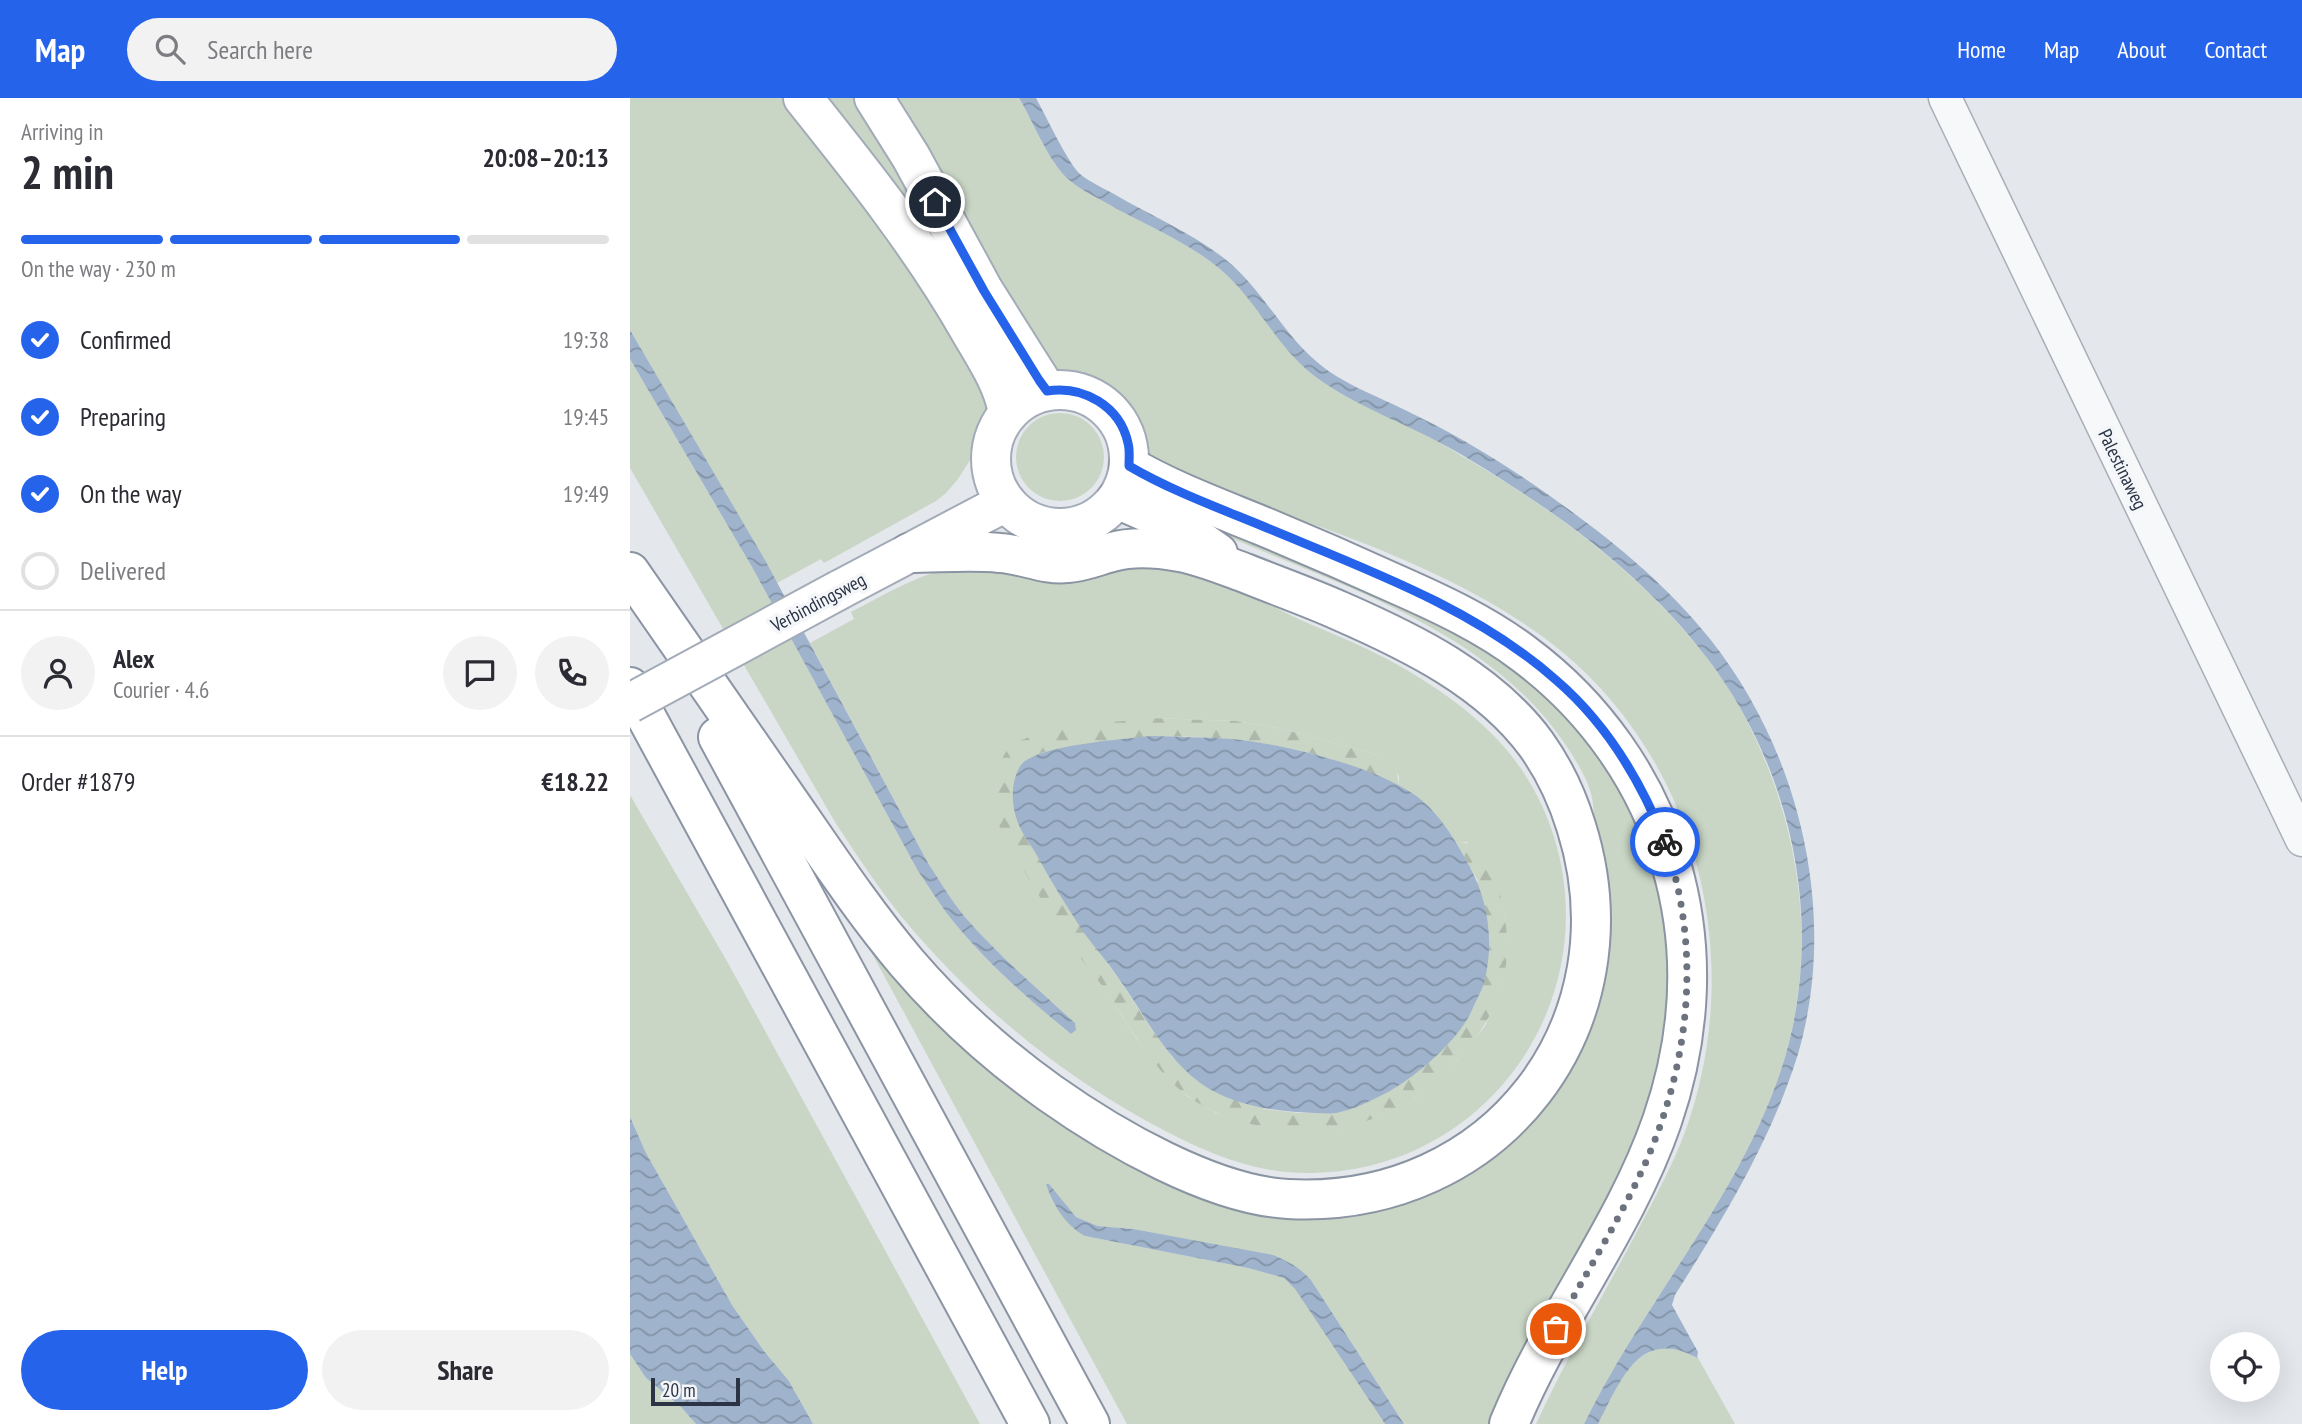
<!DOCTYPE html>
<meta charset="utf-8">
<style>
body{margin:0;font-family:"PT Sans Narrow",sans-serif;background:#f2f2f3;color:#2b2b33;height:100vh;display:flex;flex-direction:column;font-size:26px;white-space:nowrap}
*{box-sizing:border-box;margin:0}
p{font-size:23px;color:#7c7c81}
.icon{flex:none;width:38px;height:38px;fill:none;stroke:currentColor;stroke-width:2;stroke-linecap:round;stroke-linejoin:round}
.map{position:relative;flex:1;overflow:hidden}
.panel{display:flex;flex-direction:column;background:#fff;width:630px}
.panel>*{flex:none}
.fabs{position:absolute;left:1580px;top:1234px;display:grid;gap:14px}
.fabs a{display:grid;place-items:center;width:70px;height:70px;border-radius:50%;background:#fff;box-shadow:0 7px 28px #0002;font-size:35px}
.scale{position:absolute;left:21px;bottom:18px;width:89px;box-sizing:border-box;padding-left:7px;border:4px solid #2b3445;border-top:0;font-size:19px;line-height:24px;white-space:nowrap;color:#2b3445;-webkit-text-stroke:5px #f4f6f9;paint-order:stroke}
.pin{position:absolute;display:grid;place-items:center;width:60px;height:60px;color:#fff;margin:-30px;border:4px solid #fff;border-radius:50%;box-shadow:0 2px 7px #0007}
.courier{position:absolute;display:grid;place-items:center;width:70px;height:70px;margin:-35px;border:5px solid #2563eb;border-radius:50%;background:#fff;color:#222;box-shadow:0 2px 9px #0007}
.summary em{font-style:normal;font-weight:800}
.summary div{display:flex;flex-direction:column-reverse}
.summary{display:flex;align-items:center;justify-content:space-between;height:119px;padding:0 21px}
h1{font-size:46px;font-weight:800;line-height:52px}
.bar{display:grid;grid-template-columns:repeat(4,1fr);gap:10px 7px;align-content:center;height:84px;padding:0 21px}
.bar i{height:9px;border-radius:5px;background:#e1e1e2}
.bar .selected{background:#2563eb}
.bar p{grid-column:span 4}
.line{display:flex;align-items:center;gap:18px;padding:0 21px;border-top:2px solid #e1e1e2}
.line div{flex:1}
.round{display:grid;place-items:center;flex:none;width:74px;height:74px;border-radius:37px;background:#f2f2f3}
ol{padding:0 21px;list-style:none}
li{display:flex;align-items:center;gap:21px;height:77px}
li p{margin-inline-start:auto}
li .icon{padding:7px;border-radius:50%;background:#2563eb;color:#fff;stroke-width:4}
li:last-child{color:#7c7c81}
li i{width:38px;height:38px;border:4px solid #e1e1e2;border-radius:50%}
.action{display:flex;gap:14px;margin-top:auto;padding:14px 21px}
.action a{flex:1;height:80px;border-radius:42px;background:#2563eb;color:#fff;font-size:28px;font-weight:800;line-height:80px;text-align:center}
.action a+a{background:#f2f2f3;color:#2b2b33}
header{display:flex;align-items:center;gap:42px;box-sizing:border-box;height:98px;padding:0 35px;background:#2563eb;color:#fff}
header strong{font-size:33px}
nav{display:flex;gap:38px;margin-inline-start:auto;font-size:24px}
.search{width:490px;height:63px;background:#f2f2f3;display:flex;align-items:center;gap:18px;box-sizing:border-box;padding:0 24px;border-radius:38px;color:#7c7c81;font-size:26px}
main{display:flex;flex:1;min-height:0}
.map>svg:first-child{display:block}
.grass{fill:#c9d6c5;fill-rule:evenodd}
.forest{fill:url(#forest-firs)}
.water{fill:url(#water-waves)}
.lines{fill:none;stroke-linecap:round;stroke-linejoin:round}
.minor-casing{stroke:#a9aeb7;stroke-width:35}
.major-casing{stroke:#a3abb8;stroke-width:42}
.highway-casing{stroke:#8b94a3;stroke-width:42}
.minor{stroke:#f7f8fa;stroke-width:32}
.major{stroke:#fff;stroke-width:38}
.highway{stroke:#fff;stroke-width:38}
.major-bridge-casing{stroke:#a3abb8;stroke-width:42;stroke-linecap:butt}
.major-bridge{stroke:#fff;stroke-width:38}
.done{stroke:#6c737f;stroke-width:7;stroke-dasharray:0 12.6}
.route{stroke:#2563eb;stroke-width:9}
.labels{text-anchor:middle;stroke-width:7;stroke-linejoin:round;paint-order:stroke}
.street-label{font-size:19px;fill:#2b3445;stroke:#f4f6f9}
</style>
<header>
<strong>Map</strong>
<div class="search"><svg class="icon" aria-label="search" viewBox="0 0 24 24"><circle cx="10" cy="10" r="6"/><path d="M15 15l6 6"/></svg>Search here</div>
<nav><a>Home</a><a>Map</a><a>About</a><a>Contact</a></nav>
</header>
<main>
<section class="panel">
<div class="summary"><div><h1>2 min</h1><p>Arriving in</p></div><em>20:08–20:13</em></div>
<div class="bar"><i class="selected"></i><i class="selected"></i><i class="selected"></i><i></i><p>On the way · 230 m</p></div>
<ol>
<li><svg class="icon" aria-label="check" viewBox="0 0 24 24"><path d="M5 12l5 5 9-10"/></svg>Confirmed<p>19:38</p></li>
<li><svg class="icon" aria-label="check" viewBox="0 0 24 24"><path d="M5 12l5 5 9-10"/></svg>Preparing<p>19:45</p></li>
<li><svg class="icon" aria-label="check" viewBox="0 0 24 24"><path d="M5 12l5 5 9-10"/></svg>On the way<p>19:49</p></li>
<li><i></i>Delivered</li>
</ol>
<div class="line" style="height:126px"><a class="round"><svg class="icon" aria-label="person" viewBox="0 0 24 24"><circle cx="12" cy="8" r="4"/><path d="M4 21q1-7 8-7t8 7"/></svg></a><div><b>Alex</b><p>Courier · 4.6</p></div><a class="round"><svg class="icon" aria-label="chat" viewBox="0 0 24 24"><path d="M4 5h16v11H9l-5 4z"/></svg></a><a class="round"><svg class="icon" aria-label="phone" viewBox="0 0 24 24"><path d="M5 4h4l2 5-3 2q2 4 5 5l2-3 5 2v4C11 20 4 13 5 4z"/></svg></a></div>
<div class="line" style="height:91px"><div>Order #1879</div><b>€18.22</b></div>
<div class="action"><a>Help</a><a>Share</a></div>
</section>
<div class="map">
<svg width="1672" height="1326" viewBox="0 0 1672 1326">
<defs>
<pattern id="forest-firs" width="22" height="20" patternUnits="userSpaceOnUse" patternTransform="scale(1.75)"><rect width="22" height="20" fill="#c9d6c5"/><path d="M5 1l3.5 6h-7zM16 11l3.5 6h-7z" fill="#adb8ab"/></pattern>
<pattern id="water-waves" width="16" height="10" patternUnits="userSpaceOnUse" patternTransform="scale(1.75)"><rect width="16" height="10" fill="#9fb4cc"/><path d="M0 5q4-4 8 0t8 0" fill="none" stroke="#8293a7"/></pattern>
</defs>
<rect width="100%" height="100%" fill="#e4e7ec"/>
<!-- grass -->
<g class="grass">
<polygon points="0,0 161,0 339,249 359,312 344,356 328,381 316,395 306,403 194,465 191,461 147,485 0,232"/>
<polygon points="183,0 234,0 351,204"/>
<path d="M254,0H389C402,23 416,57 433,76C442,86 456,93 469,101C508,124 554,141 590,171C615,191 632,219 652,244C658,250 663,258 669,263C690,279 715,290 738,303C795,337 855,369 910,407C979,454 1045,513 1093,582C1114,613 1130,648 1143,683C1177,779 1182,878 1150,975C1106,1104 1013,1205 954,1326H906C938,1257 976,1193 1011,1126C1027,1096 1043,1066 1055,1034C1122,850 1061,633 893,525C833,485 764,456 696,431C666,420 635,414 605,403C578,393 552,378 526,366C510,358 510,337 503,323C499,314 493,306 486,299C468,284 446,284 426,274Z"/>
<path d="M0,261L122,469L288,773C299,789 310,807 322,822C357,865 398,901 441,936L445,925C408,891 368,857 335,819C321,802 310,783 298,765L180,545L224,521L221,514C252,498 283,479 317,471C341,466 369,469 394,469C422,468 451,468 480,467C492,467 506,465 518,466C537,468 557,473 575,478C603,485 635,505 662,518C688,530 715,540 741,553C786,575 831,604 866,640C893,668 913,703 924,739C975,903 857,1071 684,1075C621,1077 566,1050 513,1021C420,969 339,900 271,818C247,788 226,756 205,724L0,370ZM521,620L606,623L653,631L748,657L769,678V688C794,701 809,722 826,744H837L874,813L877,846L872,887L855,928L826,964L784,1001L753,1016L708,1033H668L630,1028L586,1015L557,998L530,971L506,940L473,888Z"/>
<circle cx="430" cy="359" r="44"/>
<path d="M591,423L833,530L945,617L1025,751L1047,888L1021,1021L867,1326H774L681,1182L503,1131L468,1128L446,1119L437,1110L455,1138L618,1170L654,1180L665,1191L755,1326H497L232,837L412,1002L706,1111L917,992C927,939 938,885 948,832C956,790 967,749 963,706C961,686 948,666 937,649C861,532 709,487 587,434Z"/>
<polygon points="0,697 98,865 350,1326 183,1326 159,1283 134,1253 102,1207 16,1055 0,1019"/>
<path d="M1034,1250L1055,1253L1066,1260L1067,1258L1105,1326H968C983,1296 997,1255 1034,1250Z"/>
<polygon points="0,1256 16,1280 51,1309 66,1326 0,1326"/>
</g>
<!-- forest -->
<path class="forest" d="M521,620L606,623L653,631L748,657C762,664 768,672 769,688C678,641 551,628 451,647C436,650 406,653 395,662C391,665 388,672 386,676L413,769L455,836L487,878L521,930L543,960L634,1011L669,1015H705L848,783L826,744C851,743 862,766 868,788C877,820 881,854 872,887C859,933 822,973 785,1000C770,1011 751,1017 734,1024C726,1027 717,1031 708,1033C686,1036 652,1033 630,1028C605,1023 579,1014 558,998C521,971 499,926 473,889C462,874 450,860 439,844C422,818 404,791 389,764C383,753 374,741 370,730C362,707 362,661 384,646C410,629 488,624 521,620Z"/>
<!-- water -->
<g class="water">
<path d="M389,0H406C415,16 439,67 450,76C460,84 473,90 484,96C521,118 561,134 595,161C635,193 655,242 697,272C721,289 749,299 775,312C823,335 869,362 913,393C973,435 1034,483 1080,541C1170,654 1209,816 1168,956C1141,1043 1093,1121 1045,1197L1042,1207L1068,1254L1067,1260C1009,1228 990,1284 968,1326H954C1013,1205 1106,1104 1150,975C1197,836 1166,676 1077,560C1026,493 958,437 888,392C859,373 829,354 797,338C759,319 717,303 682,276C645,247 626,201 590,171C554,141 508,124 469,101C456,94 442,86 433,76C416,57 402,22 389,0Z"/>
<path d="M0,232L135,462L298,765C310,783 321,802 335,819C368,857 408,891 445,925L446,932L441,936C398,901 357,865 322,822C310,807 299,789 288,773L122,469L0,261Z"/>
<path d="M521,638C548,639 576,639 602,641C655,646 739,667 782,695C808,712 826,743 840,769C858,803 864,843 855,881C853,891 846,902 842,912C829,942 785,980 756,995C741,1003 722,1012 706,1015C699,1016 692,1015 685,1015C646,1014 602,1008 569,984C533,957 513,914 487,878C477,863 465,850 454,835C437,809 420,782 405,754C399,745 392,735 388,725C381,707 380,683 391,667C406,647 495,641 521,638Z"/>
<polygon points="0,1019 16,1055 102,1207 134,1253 159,1283 183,1326 66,1326 51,1309 16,1280 0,1256"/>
<path d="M416,1086H419L446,1119L468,1128L503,1131L643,1157C658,1163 670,1170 681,1182L774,1326H755L665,1191L654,1180L618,1170L455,1138C436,1128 423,1107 416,1086Z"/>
</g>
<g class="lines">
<!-- minor casing -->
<g class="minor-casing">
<polyline id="minor" points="1315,0 1672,742"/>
</g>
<!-- major casing -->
<g class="major-casing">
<g id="major">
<path d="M173,0C233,75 292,149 340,233C355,259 373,285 378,315"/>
<polyline points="244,0 281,59 354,193 417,293"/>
<circle cx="430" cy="361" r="69"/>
<polyline points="209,492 376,404"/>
</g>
</g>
<!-- highway casing -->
<g class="highway-casing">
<g id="highway">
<path d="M499,368C540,392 586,409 630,427C676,446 722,466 768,487C811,506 856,527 894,556C964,608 1017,682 1041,766C1066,851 1061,939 1032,1023C995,1130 922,1221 879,1326"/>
<polyline points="487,401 551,429 588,455"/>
<path d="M0,474C52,549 104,624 156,699C195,755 233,813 277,865C319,914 368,958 420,995C482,1039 582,1097 658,1101C865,1112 1009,926 946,728C937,699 924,671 906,646C859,582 781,544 710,513C679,499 647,488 615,475C593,467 572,458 550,454C528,450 503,448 482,454C467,458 453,464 438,465C415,468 393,456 370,455C341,452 309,455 279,455"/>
<polyline points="0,589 400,1326"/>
<polyline points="88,639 460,1326"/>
</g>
</g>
<!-- minor -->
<use href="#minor" class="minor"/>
<!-- major -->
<use href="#major" class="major"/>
<!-- highway -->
<use href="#highway" class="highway"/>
<!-- major-bridge casing -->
<g class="major-bridge-casing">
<polyline id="major-bridge" points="0,605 209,492"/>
</g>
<!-- major-bridge -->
<use href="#major-bridge" class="major-bridge"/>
</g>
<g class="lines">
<!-- done -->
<path class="done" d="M926,1231C955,1176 989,1123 1015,1066C1060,964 1072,851 1035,744"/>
<!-- route -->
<path class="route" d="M305,104L354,193L409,282L417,293C453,287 490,308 498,345C500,352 499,360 499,368C540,392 586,409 630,427C730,469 844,509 926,582C976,625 1011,683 1035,744"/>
</g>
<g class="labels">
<!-- street labels -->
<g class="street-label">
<text transform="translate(1493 371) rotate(64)" y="7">Palestinaweg</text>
<text transform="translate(188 504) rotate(-28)" y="7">Verbindingsweg</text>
</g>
</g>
</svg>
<div class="fabs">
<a><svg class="icon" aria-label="locate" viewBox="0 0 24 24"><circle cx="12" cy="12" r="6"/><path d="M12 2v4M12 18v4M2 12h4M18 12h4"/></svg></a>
</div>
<div class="scale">20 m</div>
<div class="pin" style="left:926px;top:1231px;background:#ea580c"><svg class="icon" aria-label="bag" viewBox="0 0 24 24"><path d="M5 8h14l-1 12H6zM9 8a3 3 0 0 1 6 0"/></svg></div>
<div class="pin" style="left:305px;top:104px;background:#1f2937"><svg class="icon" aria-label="home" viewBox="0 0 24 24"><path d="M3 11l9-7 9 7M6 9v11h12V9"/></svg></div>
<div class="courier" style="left:1035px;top:744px"><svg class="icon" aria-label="bike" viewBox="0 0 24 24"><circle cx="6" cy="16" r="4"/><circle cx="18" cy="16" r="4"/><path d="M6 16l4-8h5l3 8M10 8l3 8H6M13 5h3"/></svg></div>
</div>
</main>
